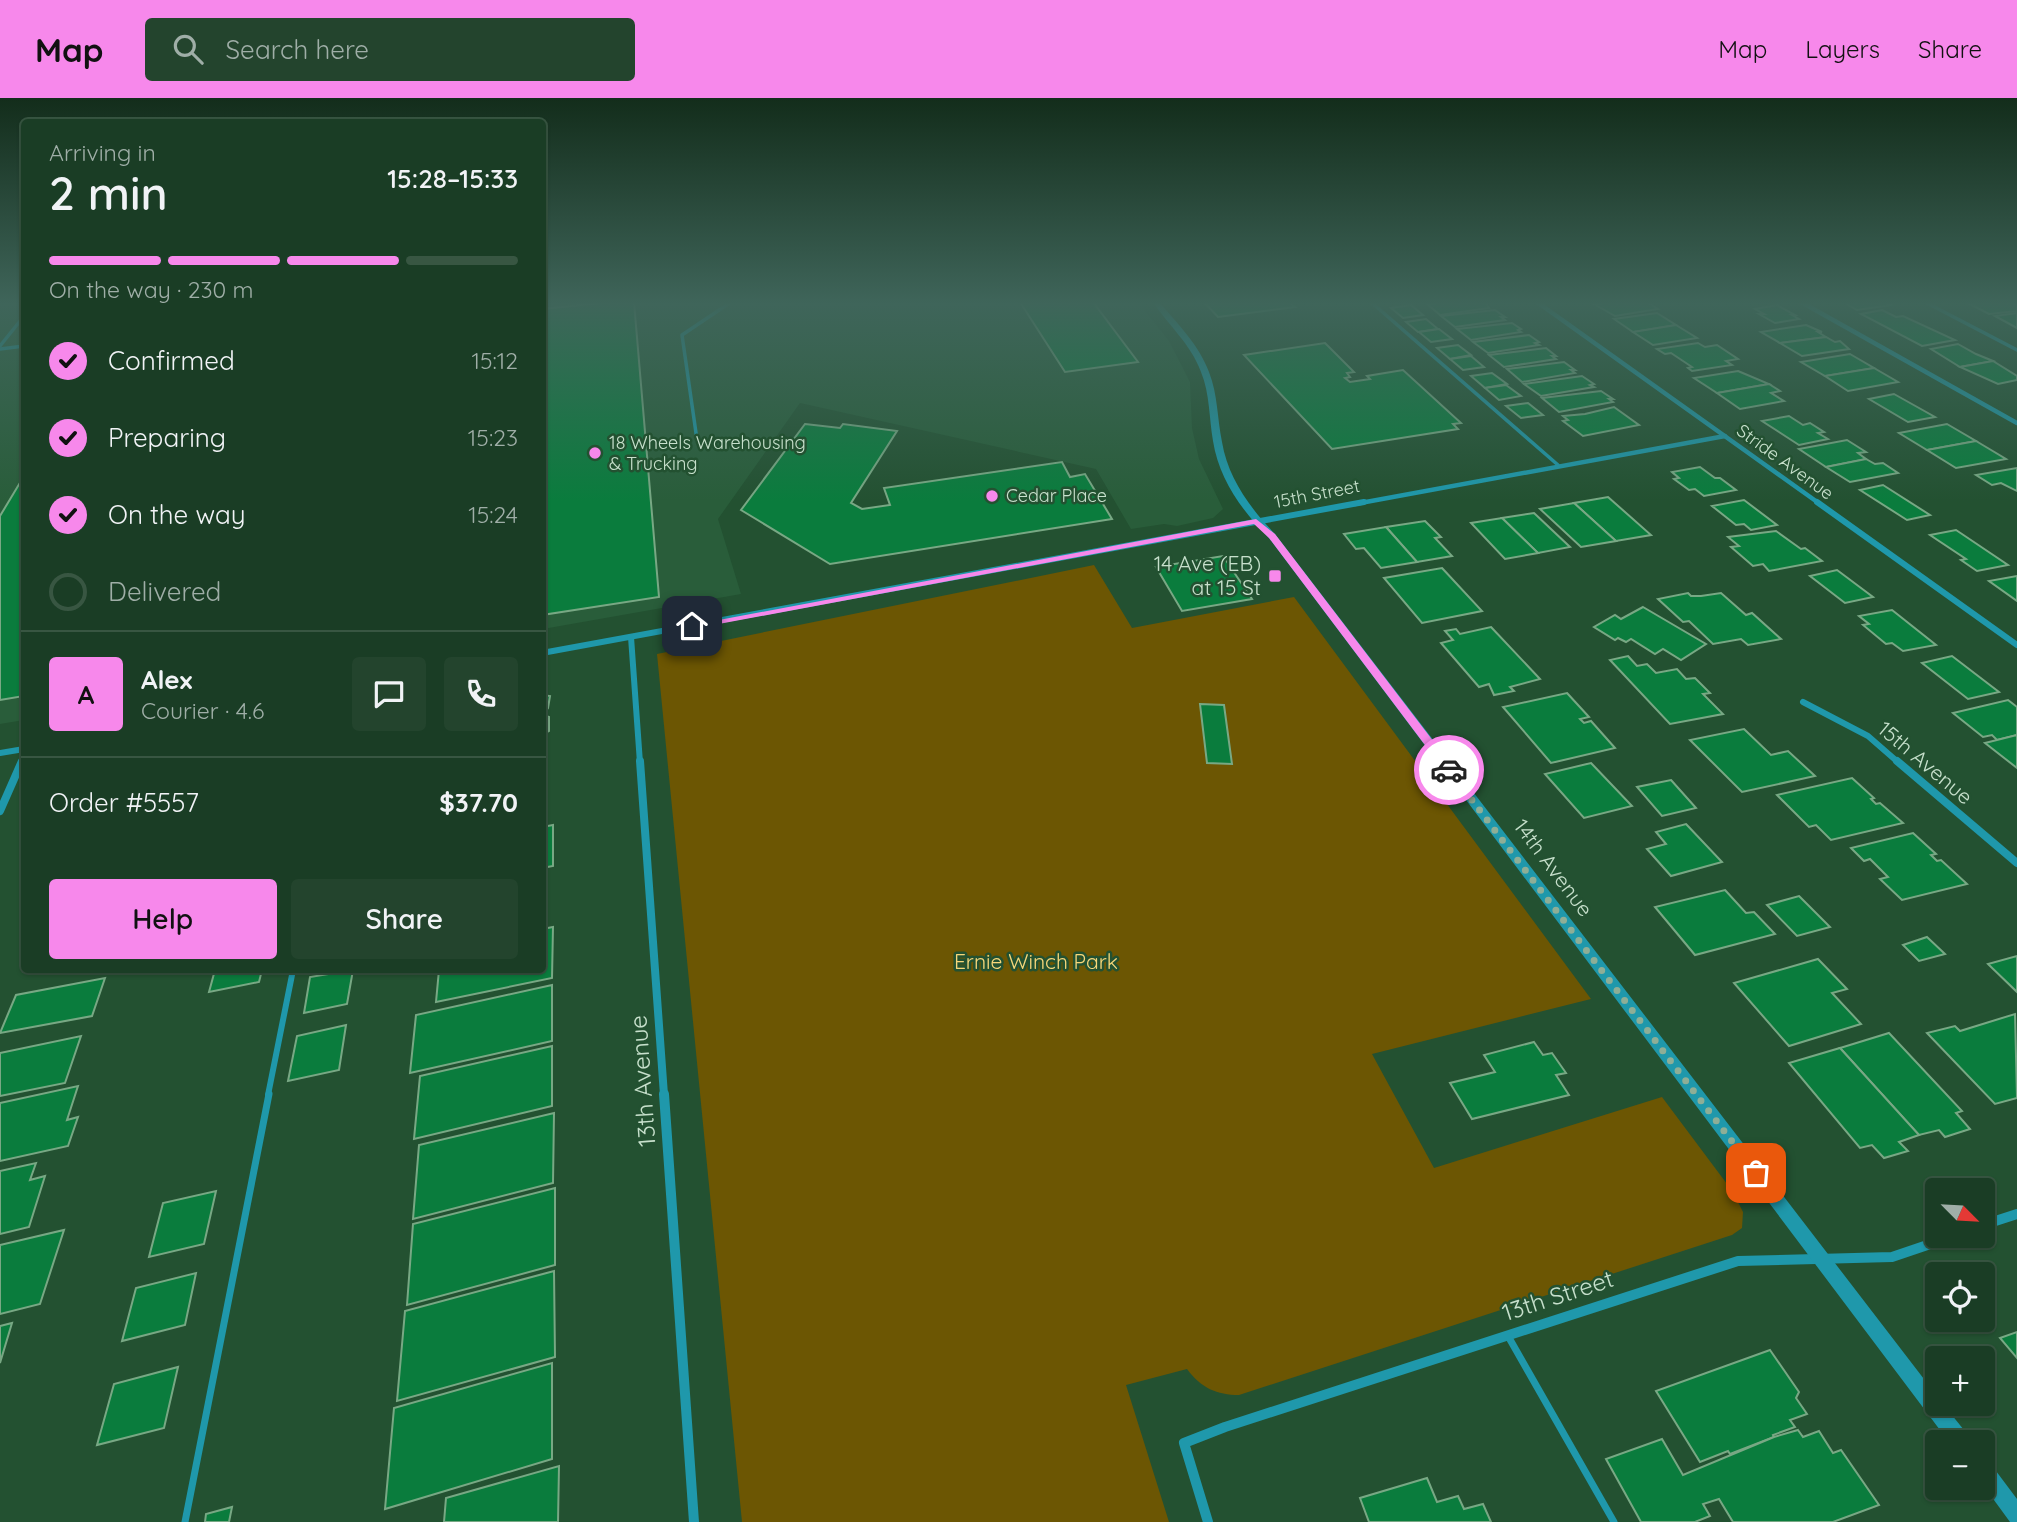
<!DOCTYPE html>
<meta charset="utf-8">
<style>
body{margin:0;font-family:Quicksand,sans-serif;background:#23442d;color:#f1f3f6;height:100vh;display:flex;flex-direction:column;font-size:26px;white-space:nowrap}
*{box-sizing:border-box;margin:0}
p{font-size:23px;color:#9faea7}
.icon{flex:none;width:38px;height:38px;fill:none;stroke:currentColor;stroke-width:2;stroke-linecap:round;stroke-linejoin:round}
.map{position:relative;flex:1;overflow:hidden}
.panel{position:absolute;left:21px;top:21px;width:525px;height:854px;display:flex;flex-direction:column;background:#1a3d25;border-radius:7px;box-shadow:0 2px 5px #0004,0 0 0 2px #385642}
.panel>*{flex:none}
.needle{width:46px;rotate:114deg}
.fabs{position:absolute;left:1925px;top:1080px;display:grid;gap:14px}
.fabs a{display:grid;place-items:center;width:70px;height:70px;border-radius:7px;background:#1a3d25;box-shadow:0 2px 5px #0004,0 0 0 2px #385642;font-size:35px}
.pin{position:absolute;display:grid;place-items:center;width:60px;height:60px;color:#fff;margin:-30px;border-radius:14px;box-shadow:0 4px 10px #0006}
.courier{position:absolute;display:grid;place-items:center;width:70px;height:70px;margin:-35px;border:5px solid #f788eb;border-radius:50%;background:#fff;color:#222;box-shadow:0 2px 9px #0007}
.headline em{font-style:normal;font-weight:600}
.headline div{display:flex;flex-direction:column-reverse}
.headline{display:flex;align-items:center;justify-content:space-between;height:119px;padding:0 28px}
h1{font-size:46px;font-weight:600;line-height:52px}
.bar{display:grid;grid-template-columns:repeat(4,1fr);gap:10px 7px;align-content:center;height:84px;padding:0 28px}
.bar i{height:9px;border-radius:5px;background:#385642}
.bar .selected{background:#f788eb}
.bar p{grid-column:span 4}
.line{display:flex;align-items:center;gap:18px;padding:0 28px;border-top:2px solid #385642}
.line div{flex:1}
.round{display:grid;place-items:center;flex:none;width:74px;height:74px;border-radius:7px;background:#23442d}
ol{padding:0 28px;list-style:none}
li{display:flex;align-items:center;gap:21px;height:77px}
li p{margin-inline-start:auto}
li .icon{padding:7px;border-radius:50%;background:#f788eb;color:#111;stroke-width:4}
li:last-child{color:#9faea7}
li i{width:38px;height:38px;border:4px solid #385642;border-radius:50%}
.button{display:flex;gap:14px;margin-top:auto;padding:14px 28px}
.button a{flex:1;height:80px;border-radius:7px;background:#f788eb;color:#111;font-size:28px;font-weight:600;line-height:80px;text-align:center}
.button a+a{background:#23442d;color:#f1f3f6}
header{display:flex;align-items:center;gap:42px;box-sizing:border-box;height:98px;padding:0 35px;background:#f788eb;color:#111}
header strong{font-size:33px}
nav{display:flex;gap:38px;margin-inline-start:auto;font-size:24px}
.search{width:490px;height:63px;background:#23442d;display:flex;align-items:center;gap:18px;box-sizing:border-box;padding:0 24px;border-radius:7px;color:#9faea7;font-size:26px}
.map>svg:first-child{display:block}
.built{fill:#295d3a}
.green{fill:#6c5603}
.building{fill:#0a7c3d;stroke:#78a884;stroke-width:2}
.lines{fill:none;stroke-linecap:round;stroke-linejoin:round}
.service-far2{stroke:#1f98ab;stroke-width:3.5}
.service-far1{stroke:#1f98ab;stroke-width:6}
.service{stroke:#1f98ab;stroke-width:7}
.minor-far3{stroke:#1f98ab;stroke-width:4.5}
.minor-far2{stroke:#1f98ab;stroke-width:6}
.minor-far1{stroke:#1f98ab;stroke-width:8}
.minor{stroke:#1f98ab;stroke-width:10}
.tertiary{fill:#1f98ab;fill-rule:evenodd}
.route{fill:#f788eb}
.done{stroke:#8eae96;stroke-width:7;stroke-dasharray:0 12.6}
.poi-dot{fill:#f788eb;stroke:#235131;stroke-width:2.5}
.labels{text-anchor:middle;stroke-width:5;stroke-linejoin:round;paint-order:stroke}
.far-poi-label{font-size:18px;fill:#c7e0cc;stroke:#235131;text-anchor:start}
.far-street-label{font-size:18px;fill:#c7e0cc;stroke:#235131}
.poi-label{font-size:21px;fill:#c7e0cc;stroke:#235131;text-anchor:end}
.street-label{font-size:21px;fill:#c7e0cc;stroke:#235131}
.park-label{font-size:21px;fill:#f7d77a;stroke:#235131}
.near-street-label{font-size:24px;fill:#c7e0cc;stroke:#235131}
</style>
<header>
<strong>Map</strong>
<div class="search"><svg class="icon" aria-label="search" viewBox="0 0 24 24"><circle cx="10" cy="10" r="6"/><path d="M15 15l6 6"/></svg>Search here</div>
<nav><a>Map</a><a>Layers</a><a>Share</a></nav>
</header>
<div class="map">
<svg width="2017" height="1424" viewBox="0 0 2017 1424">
<rect width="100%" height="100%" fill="#235131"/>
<!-- built -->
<g class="built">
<polygon points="0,204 24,204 24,622 0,626"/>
<polygon points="543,204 1138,204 1169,243 1190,284 1192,330 1199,361 1223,411 1213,420 1177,428 1164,426 1131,431 1096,371 800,305 718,421 741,496 543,531"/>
</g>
<!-- green -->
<path class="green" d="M1094,467L1132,530L1294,499L1591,901L1372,956L1434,1070L1662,999L1733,1094L1743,1114L1742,1130L1732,1137L1239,1297C1217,1297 1201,1290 1187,1271L1126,1287L1169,1424H742L657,556Z"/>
<!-- building -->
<g class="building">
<polygon points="611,204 634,204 659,499 542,517 542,211"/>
<polygon points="1020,204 1093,204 1138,264 1065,274"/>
<polygon points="1204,204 1289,204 1295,209 1218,219"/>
<polygon points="1446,204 1485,204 1489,210 1440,217 1427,206"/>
<polygon points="1614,204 1647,204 1658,211 1615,218 1594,206"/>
<polygon points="1843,204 1884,204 1891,207 1857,212"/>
<polygon points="1966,204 2011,204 2017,207 2017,213 1989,216"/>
<polygon points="1411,207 1423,217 1403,220 1391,210"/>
<polygon points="1777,207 1795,217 1792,217 1799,221 1775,225 1759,216 1764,216 1755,211"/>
<polygon points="1495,212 1505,219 1501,219 1505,222 1455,229 1441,218"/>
<polygon points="1882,212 1896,219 1903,218 1955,242 1922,248 1861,216"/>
<polygon points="1657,215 1676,227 1633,234 1614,221"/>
<polygon points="2017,215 2017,230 1995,218"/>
<polygon points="1426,221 1438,231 1418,234 1406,224"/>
<polygon points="1512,225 1521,231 1518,232 1521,234 1471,242 1457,231"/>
<polygon points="1676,227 1697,240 1653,247 1633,234"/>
<polygon points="1806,227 1822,234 1818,234 1826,239 1780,245 1761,234"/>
<polygon points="1439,231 1452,241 1431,244 1419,234"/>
<polygon points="1529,237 1539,244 1535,245 1539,247 1488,255 1473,244"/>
<polygon points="1826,239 1835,244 1840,243 1849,251 1802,258 1780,245"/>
<polygon points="1325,245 1354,274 1347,275 1350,279 1345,280 1350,284 1370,281 1367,278 1403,272 1461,325 1453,326 1458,331 1332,351 1244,257"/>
<polygon points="1698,245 1705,249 1717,247 1738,261 1726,263 1732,267 1692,273 1688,270 1692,269 1671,255 1665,256 1657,251"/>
<polygon points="1958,246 1976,256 1993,263 1960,269 1931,251"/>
<polygon points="1458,247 1471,257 1450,261 1437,250"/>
<polygon points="1546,250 1556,258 1552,258 1556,261 1504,269 1489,257"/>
<polygon points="1850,256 1874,270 1825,278 1801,264"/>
<polygon points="1471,258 1484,269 1463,272 1450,261"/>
<polygon points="1993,263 2017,278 2017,282 1998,286 1960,269"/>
<polygon points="1564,264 1575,272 1571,272 1575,275 1522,284 1507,271"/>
<polygon points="1874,270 1898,284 1848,293 1825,278"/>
<polygon points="1738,273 1769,286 1717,295 1694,280"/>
<polygon points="1492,275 1507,286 1485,290 1471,278"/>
<polygon points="1582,278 1594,286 1590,287 1594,289 1541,298 1524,286"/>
<polygon points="1769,286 1780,293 1771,295 1784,303 1740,311 1717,295"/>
<polygon points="1506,287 1521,298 1499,302 1485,290"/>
<polygon points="1601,293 1613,301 1609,301 1613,304 1559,314 1542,300"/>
<polygon points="1894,296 1935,319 1908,324 1869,301"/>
<polygon points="1528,305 1543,317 1521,320 1506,308"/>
<polygon points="1614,309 1639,327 1583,338 1563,323 1568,322 1563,318 1585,316"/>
<polygon points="1789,318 1803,327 1810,325 1824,334 1818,335 1828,341 1799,347 1762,323"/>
<polygon points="805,326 840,330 843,326 897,333 851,405 862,411 890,407 884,390 1062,364 1070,379 1085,376 1112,421 830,466 741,412"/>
<polygon points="1947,326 1976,343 1927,352 1899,335"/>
<polygon points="1847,342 1866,354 1858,355 1866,361 1826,369 1799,351"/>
<polygon points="1976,343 2006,361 1956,370 1927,352"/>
<polygon points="1866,361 1875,366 1883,365 1898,375 1850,384 1826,369"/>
<polygon points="1700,369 1715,380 1720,380 1736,392 1704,398 1695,391 1689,392 1674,381 1679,380 1672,374"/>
<polygon points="2017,370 2017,393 2001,385 1992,387 1976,377"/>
<polygon points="24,378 24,598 0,602 0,418"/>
<polygon points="1883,387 1930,417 1907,422 1860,392"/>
<polygon points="1608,399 1651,437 1616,443 1574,405"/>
<polygon points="1744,402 1777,427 1751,432 1744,426 1736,427 1712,408"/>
<polygon points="1574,405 1616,443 1581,449 1540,411"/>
<polygon points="1534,415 1570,449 1538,455 1502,420"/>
<polygon points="1502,420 1538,455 1505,461 1471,425"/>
<polygon points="1425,423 1441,439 1435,440 1452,458 1417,464 1386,429"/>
<polygon points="1386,429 1417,464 1381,470 1364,450 1356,451 1344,436"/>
<polygon points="1956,432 2008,467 1977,473 1961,462 1966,461 1930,437"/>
<polygon points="1776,433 1801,451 1805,450 1822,463 1769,473 1763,466 1753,468 1731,449 1739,448 1728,439"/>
<polygon points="1223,458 1252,501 1182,513 1156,469"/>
<polygon points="1442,470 1482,513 1422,525 1384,480"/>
<polygon points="1837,472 1873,499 1845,505 1810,478"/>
<polygon points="2017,478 2017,503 1989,483"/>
<polygon points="1688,495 1691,498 1701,498 1721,495 1746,517 1752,515 1781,541 1748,547 1741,541 1713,546 1689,523 1683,524 1658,501"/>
<polygon points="1643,509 1706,546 1681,562 1663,551 1655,556 1631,541 1626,544 1618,540 1615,542 1594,529 1615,517 1621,521"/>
<polygon points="1892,512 1936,547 1903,553 1892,545 1886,546 1863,527 1869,526 1859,518"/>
<polygon points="1491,529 1540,581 1510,589 1514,593 1494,597 1489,586 1479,589 1441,545 1453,542 1445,533 1456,531 1460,536"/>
<polygon points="1628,558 1637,568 1647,566 1656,575 1677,571 1686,581 1695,580 1710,595 1703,596 1723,616 1670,626 1610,562"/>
<polygon points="1952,558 1999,594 1968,601 1922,565"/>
<polygon points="1567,595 1589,619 1580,621 1584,625 1591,623 1615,650 1551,665 1503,609"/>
<polygon points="542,597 550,598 548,610 543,617 549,619 549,633 542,637"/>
<polygon points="2008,602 2017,609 2017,637 1997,642 1992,637 1983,639 1953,615"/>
<polygon points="1200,606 1224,607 1232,666 1207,665"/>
<polygon points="1744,631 1771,657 1788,653 1815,678 1742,694 1690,642"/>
<polygon points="2017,637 2017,670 1985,645"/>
<polygon points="1591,665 1632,708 1584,720 1545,676"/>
<polygon points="1852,680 1874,700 1871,701 1876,706 1880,705 1903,725 1831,742 1816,727 1809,729 1777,697"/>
<polygon points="1671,682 1696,710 1662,718 1637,689"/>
<polygon points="1686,726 1722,764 1671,778 1647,751 1666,746 1656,734"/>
<polygon points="553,727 553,768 542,770 542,729"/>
<polygon points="1913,735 1936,756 1931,757 1937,763 1941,762 1967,786 1902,802 1880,781 1888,779 1870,761 1864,763 1851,750"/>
<polygon points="1725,792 1746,815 1754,814 1775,836 1695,857 1655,809"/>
<polygon points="1799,798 1830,829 1797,838 1767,807"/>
<polygon points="553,829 552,880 436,904 439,872 542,872 542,831"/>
<polygon points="1927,839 1945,856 1919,863 1903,847"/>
<polygon points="2017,858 2017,894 1988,866"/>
<polygon points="1818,861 1847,891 1832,895 1861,926 1789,948 1734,885"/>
<polygon points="215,872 262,872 259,884 209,894"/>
<polygon points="353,872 347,906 304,915 310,879"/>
<polygon points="105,880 92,918 0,935 16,897"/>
<polygon points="552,887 552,943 410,975 416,917"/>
<polygon points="2015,916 2017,1000 1995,1006 1927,935 1955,928 1960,933"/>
<polygon points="346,927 339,972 288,983 297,938"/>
<polygon points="1889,935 1962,1013 1956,1015 1970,1031 1945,1039 1939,1032 1919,1037 1840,950"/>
<polygon points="81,938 65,985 0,998 0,955"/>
<polygon points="1534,944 1543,957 1552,955 1566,975 1556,977 1569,997 1472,1021 1450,985 1495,974 1484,957"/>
<polygon points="552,948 552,1008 414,1041 420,978"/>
<polygon points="1840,950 1919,1037 1899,1044 1908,1053 1884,1060 1872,1047 1860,1050 1789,965"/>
<polygon points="78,988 67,1022 78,1019 68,1048 0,1063 0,1005"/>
<polygon points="554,1015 553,1085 413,1121 419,1047"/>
<polygon points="36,1065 30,1082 45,1078 29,1129 0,1136 0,1073"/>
<polygon points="555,1090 555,1167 407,1207 413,1126"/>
<polygon points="216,1093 204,1146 149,1159 163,1105"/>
<polygon points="64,1132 40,1206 0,1216 0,1147"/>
<polygon points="554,1173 555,1259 397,1303 405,1213"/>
<polygon points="196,1175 185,1227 122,1243 136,1190"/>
<polygon points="12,1225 0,1265 0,1228"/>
<polygon points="2017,1234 2017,1260 2000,1240"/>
<polygon points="1770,1252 1799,1294 1796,1300 1807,1316 1790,1322 1795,1329 1773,1337 1774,1339 1730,1356 1728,1353 1700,1364 1656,1293"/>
<polygon points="552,1265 552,1361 385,1411 394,1310"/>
<polygon points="178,1269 164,1330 97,1347 114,1286"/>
<polygon points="1798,1332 1803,1339 1819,1333 1833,1355 1841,1352 1879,1407 1833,1424 1733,1424 1719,1401 1703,1406 1710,1418 1695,1424 1641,1424 1606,1361 1662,1341 1683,1377 1774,1339"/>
<polygon points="559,1368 558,1424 444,1424 446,1400"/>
<polygon points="1427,1380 1437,1404 1458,1398 1464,1411 1483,1406 1491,1424 1369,1424 1360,1400"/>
<polygon points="232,1409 229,1424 205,1424 206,1416"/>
</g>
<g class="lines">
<!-- service-far2 -->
<g class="service-far2">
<polyline points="1371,204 1558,367"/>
<polyline points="1925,204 2017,252"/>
<polyline points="0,248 24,218"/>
<polyline points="0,251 24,248"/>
<polyline points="697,342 682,237 731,204"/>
</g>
<!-- service-far1 -->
<polyline class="service-far1" points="268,997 293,872"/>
<!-- service -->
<g class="service">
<polyline points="1508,1238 1614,1424"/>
<polyline points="185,1424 269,996"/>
</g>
<!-- minor-far3 -->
<g class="minor-far3">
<polyline points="1537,204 1820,406"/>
<polyline points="1801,204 2017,325"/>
<polyline points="1355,406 1725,338"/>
</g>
<!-- minor-far2 -->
<g class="minor-far2">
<polyline points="1817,404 2017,547"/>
<polyline points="631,539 640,665"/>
<polyline points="542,555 1364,404"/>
<polyline points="1803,604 1868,638 1899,665"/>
<polyline points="0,655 24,651"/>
<polyline points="21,665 24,658"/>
</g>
<!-- minor-far1 -->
<g class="minor-far1">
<polyline points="640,663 664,997"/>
<polyline points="1897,663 2017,765"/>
<polyline points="0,713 22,663"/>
</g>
<!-- minor -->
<g class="minor">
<polyline points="664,996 694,1424"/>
<polyline points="1983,1127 2017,1116"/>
<polyline points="1208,1424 1184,1345 1225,1329 1738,1163 1892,1159 1954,1138"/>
</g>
<!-- tertiary -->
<g class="tertiary">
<path d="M1153,204H1159C1178,226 1199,247 1209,274C1218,297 1217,320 1222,344C1228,380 1250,410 1275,436L1937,1298V1306H1943L1968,1337L1970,1344H1949L1269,440C1242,413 1219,381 1213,343C1209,320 1210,296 1201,274C1191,246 1168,227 1153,204Z"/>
<polygon points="1983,1363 1990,1365 2017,1401 2017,1424 2010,1424 1983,1387"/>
</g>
</g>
<!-- sky -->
<linearGradient id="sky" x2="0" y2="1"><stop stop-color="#132d1b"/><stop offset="0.51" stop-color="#3f655a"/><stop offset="1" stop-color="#3f655a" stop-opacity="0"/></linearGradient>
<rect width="2017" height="403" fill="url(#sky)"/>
<!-- route -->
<polygon class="route" points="1256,421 1275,436 1453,669 1453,675 1446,675 1269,440 1254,426 692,531 687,528"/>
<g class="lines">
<!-- done -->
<polyline class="done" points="1449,672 1756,1075"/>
</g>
<!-- markers -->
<g class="poi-dot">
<circle cx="595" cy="355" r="7"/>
<circle cx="992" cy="398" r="7"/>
<rect x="1268" y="471" width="14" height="14" rx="3.5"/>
</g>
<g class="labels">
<!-- far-poi labels -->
<g class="far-poi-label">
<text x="609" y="351">18 Wheels Warehousing<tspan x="609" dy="21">&amp; Trucking</tspan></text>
<text x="1006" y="404">Cedar Place</text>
</g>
<!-- far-street labels -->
<g class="far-street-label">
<text transform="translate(1785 364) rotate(36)" y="6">Stride Avenue</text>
<text transform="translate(1317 396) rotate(-11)" y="6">15th Street</text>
</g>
<!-- poi labels -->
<g class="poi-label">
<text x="1261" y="473">14 Ave (EB)<tspan x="1261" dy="24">at 15 St</tspan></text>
</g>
<!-- street labels -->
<g class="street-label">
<text transform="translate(1925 665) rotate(40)" y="7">15th Avenue</text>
<text transform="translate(1553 770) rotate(53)" y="7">14th Avenue</text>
</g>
<!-- park labels -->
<g class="park-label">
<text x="1036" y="871">Ernie Winch Park</text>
</g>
<!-- near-street labels -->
<g class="near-street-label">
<text transform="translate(643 983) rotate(-94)" y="8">13th Avenue</text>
<text transform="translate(1558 1198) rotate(-18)" y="8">13th Street</text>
</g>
</g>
</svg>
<div class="fabs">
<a><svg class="needle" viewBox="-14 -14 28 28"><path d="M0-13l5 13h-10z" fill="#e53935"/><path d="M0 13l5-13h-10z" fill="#9faea7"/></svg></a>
<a><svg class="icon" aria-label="locate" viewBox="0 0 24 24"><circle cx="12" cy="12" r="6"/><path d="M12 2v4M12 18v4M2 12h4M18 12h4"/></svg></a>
<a>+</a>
<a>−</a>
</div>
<div class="pin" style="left:1756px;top:1075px;background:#ea580c"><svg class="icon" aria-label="bag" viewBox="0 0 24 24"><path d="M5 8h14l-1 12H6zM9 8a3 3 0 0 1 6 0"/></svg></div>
<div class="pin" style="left:692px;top:528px;background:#1f2937"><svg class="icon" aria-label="home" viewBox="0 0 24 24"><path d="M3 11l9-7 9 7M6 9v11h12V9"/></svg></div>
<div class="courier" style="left:1449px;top:672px"><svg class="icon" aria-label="car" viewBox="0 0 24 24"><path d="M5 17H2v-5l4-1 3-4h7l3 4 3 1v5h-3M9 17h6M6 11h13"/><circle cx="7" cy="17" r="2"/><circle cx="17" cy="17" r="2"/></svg></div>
<section class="panel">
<div class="headline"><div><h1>2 min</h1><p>Arriving in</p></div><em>15:28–15:33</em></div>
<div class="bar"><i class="selected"></i><i class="selected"></i><i class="selected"></i><i></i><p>On the way · 230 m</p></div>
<ol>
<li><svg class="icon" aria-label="check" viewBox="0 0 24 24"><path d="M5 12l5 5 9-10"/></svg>Confirmed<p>15:12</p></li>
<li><svg class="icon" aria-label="check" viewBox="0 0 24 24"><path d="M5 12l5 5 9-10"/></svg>Preparing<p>15:23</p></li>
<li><svg class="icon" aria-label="check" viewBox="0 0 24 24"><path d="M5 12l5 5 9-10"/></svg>On the way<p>15:24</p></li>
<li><i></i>Delivered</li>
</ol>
<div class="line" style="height:126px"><b class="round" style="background:#f788eb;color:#111">A</b><div><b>Alex</b><p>Courier · 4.6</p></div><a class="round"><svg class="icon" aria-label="chat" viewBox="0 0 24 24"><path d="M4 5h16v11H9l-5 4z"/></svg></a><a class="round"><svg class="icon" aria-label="phone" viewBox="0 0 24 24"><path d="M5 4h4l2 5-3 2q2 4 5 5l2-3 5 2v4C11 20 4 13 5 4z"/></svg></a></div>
<div class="line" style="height:91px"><div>Order #5557</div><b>$37.70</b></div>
<div class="button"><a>Help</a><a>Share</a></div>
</section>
</div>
